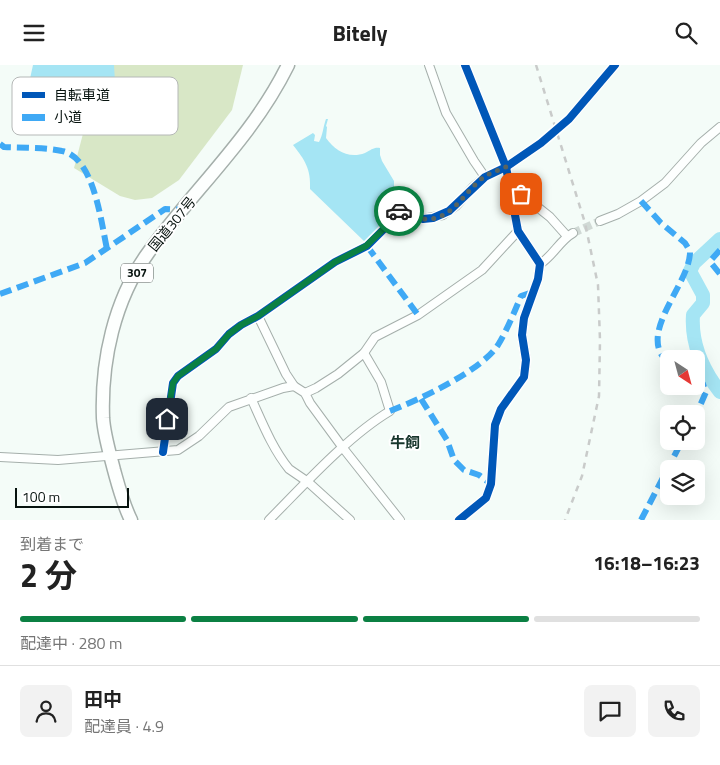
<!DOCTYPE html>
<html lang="ja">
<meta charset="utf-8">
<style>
body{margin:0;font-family:"Titillium Web","Noto Sans JP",sans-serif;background:#f2f2f2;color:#222;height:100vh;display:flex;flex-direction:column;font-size:19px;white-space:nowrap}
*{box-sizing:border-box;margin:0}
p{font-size:16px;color:#767676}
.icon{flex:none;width:28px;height:28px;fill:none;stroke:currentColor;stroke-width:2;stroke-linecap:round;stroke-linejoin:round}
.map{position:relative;height:455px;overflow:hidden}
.panel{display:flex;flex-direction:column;background:#fff;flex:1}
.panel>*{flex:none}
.needle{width:32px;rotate:144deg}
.tools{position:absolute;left:660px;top:285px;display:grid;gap:10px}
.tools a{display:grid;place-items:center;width:45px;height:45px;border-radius:8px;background:#fff;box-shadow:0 5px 20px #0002;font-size:25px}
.scale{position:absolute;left:15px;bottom:12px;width:114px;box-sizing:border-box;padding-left:5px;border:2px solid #07130f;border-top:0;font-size:14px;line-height:18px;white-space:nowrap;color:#07130f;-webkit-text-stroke:4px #fff;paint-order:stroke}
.pin{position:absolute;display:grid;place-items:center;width:42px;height:42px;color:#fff;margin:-21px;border-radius:10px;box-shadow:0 2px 8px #0006}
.courier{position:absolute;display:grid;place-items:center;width:50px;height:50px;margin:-25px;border:4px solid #0b8043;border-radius:50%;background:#fff;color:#222;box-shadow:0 1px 6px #0007}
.headline em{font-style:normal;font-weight:700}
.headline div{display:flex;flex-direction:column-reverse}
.headline{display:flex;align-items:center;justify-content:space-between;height:85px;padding:0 20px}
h1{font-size:32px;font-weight:700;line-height:38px}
.bar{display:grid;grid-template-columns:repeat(4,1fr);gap:8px 5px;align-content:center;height:60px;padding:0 20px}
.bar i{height:6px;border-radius:4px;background:#e0e0e0}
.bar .on{background:#0b8043}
.bar p{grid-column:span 4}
.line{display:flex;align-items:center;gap:12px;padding:0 20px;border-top:1px solid #e0e0e0}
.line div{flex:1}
.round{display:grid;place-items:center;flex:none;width:52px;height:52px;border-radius:8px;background:#f2f2f2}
header{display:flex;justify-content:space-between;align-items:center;height:65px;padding:0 20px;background:#fff;font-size:22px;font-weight:700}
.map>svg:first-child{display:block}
.green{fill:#d8e7c6}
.water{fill:#a5e5f4}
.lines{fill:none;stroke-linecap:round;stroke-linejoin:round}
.river{stroke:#a5e5f4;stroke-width:14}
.minor-tunnel{stroke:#d0d9d5;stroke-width:8;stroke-dasharray:8 4;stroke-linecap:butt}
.minor-casing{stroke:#a5afab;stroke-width:10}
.trunk-casing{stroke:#a5afab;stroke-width:15}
.minor{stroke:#fdfffe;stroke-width:8}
.trunk{stroke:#fdfffe;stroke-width:12}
.rail{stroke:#c9cbca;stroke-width:2.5;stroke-dasharray:6 6;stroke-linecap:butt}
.quiet{stroke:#3fa9f5;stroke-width:6;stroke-dasharray:12 6;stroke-linecap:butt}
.cycleway-casing{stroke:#fff;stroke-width:11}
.cycleway{stroke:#0057b8;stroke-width:8}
.done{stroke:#5a6561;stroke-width:5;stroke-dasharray:0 9}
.route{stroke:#0b8043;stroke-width:6}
.labels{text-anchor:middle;stroke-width:4;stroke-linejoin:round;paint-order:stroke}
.shield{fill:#fff;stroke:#515a57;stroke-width:1}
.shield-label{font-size:12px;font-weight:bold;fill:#07130f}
.street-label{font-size:14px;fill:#07130f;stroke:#fff}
.neighbourhood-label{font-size:15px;font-weight:bold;fill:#16352b;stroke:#fff}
.key{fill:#fff;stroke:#b5b8b7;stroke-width:1}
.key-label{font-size:14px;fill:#07130f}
</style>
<header><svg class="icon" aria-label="menu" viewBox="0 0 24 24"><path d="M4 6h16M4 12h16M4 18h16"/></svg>Bitely<svg class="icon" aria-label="search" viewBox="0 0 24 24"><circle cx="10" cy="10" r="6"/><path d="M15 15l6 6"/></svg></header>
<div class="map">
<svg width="720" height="455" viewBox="0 0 720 455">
<rect width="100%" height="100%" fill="#f4fcf8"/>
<!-- green -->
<polygon class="green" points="101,0 243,0 232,45 179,115 152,133 135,135 120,131 74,103"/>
<!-- water -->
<g class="water">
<path d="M33,0H114L115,17L114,37C109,41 104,46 98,48C84,52 32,52 24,41Z"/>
<path d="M326,54H328L326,61L327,62L326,73C335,86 349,94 365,88C371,85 374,82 380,83V90L382,96L394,116V144L379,164L365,177L310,124C311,104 305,95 293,80L313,68L315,70L314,76L319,77C323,70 323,62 326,54Z"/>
</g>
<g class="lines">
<!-- river -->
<path class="river" d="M720,174L694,198L690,206L703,230V238L693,250C691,279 703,305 720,327"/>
<!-- minor-tunnel -->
<g class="minor-tunnel">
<polyline points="541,78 569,54"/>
<polyline points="573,168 600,156"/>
</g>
<!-- minor casing -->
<g class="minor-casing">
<g id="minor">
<polyline points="429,0 446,48 474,96 485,112"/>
<polyline points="569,54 615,0"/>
<polyline points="509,114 521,129 550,152 567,171"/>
<polyline points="600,156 618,149 641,136 665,118 701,78 720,62"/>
<path d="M540,199C553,191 560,175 573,168"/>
<polyline points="258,251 286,309 294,321"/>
<polyline points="305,328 316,323 338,309 364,288 375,272 418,250 482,205 518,166"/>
<path d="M251,333C262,357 272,383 289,404L308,417L350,455"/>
<polyline points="163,387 173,318 178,311 216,284 229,269 241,260 258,251 335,197 367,181 394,154 399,145 423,154 443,150 456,141 473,122 485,112 506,102 541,78"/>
<polyline points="0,392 58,395 178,385 199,371 229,342 283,323 294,321 305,328 310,338 343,383 400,455"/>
<path d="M269,455C304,420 348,371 390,346L381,317L364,288"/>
<polyline points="459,455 486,433 491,419 495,360 501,344 524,312 526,295 522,270 524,253 538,214 540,199 518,166 506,102 465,0"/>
</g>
</g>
<!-- trunk casing -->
<g class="trunk-casing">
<path id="trunk" d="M131,455C123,439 119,423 114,405C110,389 104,370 103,353C101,296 114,235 148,188C195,123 252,73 288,0"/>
</g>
<!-- minor -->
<use href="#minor" class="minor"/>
<!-- trunk -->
<use href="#trunk" class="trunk"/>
<!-- rail -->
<polyline class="rail" points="536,0 585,158 598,220 600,275 599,331 582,411 565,455"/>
<!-- quiet -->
<g class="quiet">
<path d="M0,79L4,82C23,83 44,82 62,86C94,92 101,157 107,184"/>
<path d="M641,136L661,158L685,178L690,186C691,219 634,270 669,298"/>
<polyline points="367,181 418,250"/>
<polyline points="720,185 711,195 712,199 720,209"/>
<polyline points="0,229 85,198 165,144 183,145"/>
<polyline points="696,314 703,319 706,327 696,350"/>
<polyline points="421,334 447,375 454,395 464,405 479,410 491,419"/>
<path d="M390,346C419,335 481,306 498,280C507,265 514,248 521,231L533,227"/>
<polyline points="641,455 682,376"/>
</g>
<!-- cycleway casing -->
<g class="cycleway-casing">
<g id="cycleway">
<polyline points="163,387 173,318 178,311 216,284 229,269 241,260 258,251 335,197 367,181 394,154 399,145 423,154 433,153 449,146 485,112 506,102 541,78 569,54 615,0"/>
<polyline points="459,455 486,433 491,419 495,360 501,344 524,312 526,295 522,270 524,253 538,214 540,199 518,166 506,102 465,0"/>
</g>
</g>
<!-- cycleway -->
<use href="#cycleway" class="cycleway"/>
</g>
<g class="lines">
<!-- done -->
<path class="done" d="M399,146C406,147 416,153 424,154C453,156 464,126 484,112C490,108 499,105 506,102L508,112L521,129"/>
<!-- route -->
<polyline class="route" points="167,354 173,318 178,311 216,284 229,269 241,260 258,251 335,197 366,181 394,154 399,146"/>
</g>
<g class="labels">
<!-- shield labels -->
<rect class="shield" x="121" y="198.5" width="32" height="19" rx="4"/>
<g class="shield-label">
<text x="137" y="212">307</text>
</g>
<!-- street labels -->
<g class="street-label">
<text transform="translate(172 159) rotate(-51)" y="5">国道307号</text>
</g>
<!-- neighbourhood labels -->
<g class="neighbourhood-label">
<text x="405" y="383">牛飼</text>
</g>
</g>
<!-- legend -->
<rect x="12" y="12" width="166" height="58" rx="8" class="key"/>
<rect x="22" y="27" width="23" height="6" fill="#0057b8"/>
<rect x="22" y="49" width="23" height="7" fill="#3fa9f5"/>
<g class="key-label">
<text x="54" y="35">自転車道</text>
<text x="54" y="57">小道</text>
</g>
</svg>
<div class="tools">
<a><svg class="needle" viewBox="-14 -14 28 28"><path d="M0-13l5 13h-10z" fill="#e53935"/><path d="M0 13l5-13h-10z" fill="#767676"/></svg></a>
<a><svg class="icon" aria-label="locate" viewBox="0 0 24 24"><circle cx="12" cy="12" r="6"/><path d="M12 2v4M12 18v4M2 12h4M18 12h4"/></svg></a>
<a><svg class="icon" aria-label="layers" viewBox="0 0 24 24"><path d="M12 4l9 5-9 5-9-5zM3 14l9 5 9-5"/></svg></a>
</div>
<div class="scale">100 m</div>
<div class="pin" style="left:521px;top:129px;background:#ea580c"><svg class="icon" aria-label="bag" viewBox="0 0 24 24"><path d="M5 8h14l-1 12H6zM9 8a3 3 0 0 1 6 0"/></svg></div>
<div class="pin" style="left:167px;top:354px;background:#1f2937"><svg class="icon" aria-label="home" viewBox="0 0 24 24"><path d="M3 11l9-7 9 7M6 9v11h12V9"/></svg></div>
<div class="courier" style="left:399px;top:146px"><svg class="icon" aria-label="car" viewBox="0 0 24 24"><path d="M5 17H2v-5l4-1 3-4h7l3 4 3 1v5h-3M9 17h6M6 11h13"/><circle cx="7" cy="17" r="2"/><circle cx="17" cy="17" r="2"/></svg></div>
</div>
<section class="panel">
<div class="headline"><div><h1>2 分</h1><p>到着まで</p></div><em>16:18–16:23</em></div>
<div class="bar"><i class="on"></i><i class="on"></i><i class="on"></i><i></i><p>配達中 · 280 m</p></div>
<div class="line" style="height:90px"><a class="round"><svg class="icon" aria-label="person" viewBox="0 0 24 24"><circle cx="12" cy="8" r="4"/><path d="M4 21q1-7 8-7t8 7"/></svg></a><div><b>田中</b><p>配達員 · 4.9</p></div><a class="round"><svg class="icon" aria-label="chat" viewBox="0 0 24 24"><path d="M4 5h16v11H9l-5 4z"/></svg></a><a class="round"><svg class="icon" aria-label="phone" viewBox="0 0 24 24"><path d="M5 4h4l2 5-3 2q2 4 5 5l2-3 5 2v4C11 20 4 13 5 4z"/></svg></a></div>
</section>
